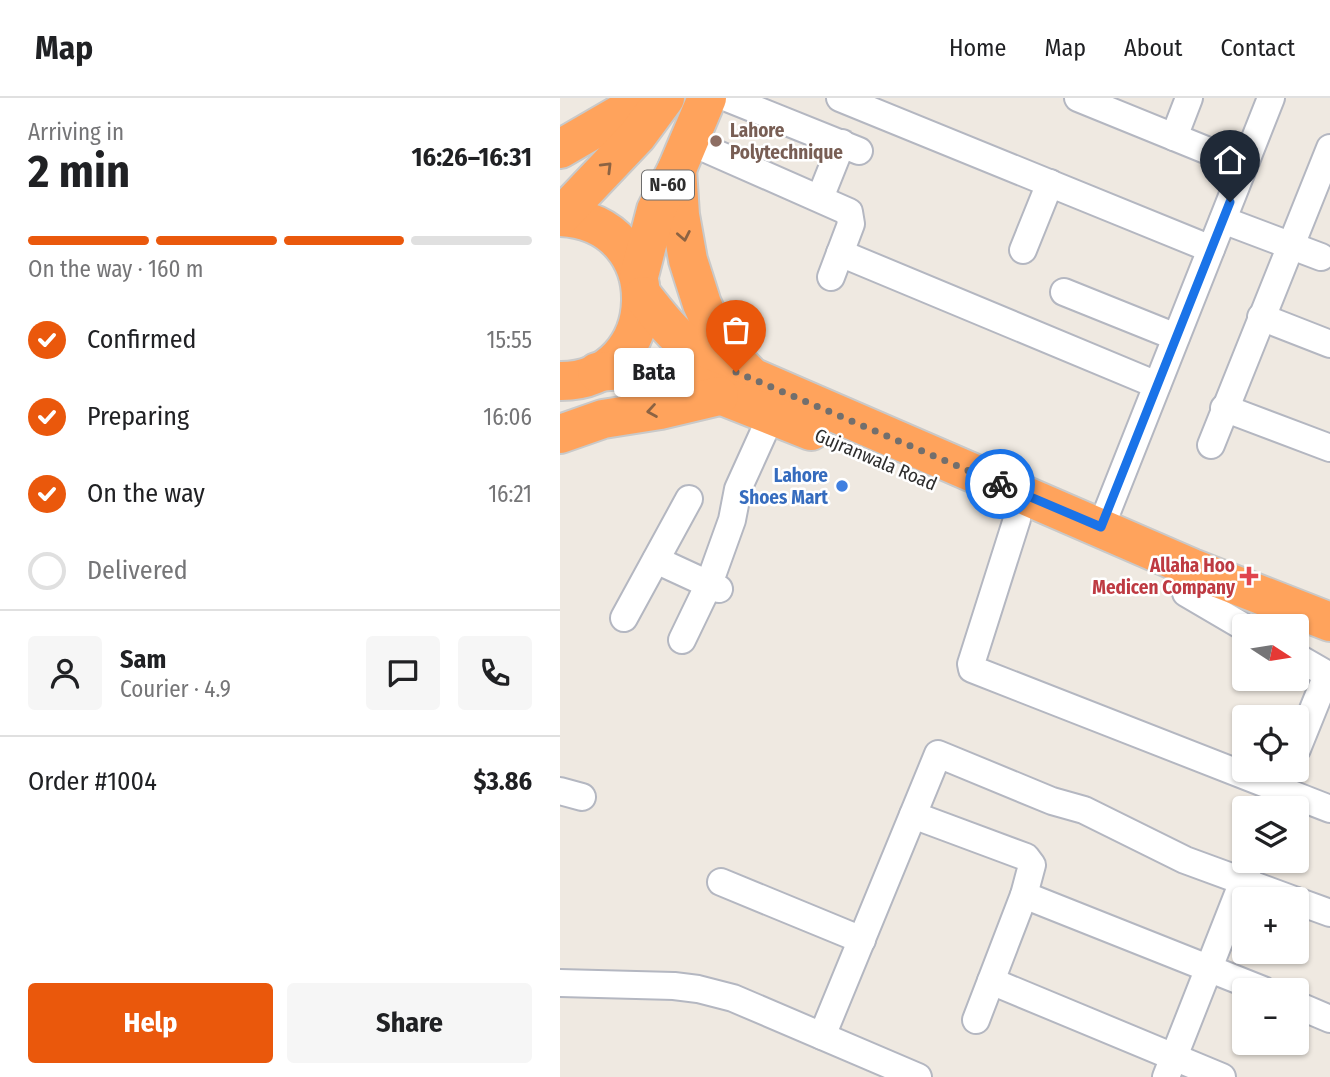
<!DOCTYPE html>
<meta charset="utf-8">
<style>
body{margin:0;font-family:"Fira Sans Condensed",sans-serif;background:#f6f6f6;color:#202124;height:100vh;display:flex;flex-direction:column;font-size:26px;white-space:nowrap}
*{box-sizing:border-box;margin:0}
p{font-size:23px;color:#757577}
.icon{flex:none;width:38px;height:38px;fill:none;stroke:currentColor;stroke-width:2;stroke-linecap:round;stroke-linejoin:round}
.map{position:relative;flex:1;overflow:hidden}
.details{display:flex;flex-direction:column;background:#fff;width:560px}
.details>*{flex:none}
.needle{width:46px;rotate:102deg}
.fabs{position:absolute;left:672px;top:516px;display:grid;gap:14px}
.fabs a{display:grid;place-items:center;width:77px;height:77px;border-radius:7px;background:#fff;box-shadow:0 2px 5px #0004;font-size:35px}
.pin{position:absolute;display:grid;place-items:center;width:60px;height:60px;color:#fff;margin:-72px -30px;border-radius:50% 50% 50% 0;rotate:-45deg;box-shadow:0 0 7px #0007}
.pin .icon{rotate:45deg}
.courier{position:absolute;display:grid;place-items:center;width:70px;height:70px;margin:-35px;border:5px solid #1a73e8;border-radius:50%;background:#fff;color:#222;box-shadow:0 2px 9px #0007}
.bubble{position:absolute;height:49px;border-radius:7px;background:#fff;box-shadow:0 2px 5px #0004;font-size:23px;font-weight:700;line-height:49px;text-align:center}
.summary em{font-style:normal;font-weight:700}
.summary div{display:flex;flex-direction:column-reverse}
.summary{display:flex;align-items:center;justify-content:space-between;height:119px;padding:0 28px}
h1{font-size:46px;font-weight:700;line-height:52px}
.bar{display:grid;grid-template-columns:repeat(4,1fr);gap:10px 7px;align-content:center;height:84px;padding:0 28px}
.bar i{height:9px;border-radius:5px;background:#e0e0e0}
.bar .on{background:#ea580c}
.bar p{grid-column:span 4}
.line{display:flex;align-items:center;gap:18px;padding:0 28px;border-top:2px solid #e0e0e0}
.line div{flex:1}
.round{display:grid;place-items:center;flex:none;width:74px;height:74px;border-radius:7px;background:#f6f6f6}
ol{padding:0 28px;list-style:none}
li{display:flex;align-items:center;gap:21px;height:77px}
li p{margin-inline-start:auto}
li .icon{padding:7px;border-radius:50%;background:#ea580c;color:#fff;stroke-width:4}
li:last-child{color:#757577}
li i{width:38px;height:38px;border:4px solid #e0e0e0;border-radius:50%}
.button{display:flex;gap:14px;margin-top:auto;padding:14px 28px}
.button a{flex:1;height:80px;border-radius:7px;background:#ea580c;color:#fff;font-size:28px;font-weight:700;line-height:80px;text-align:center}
.button a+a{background:#f6f6f6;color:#202124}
header{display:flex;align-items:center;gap:42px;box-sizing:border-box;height:98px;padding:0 35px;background:#fff;border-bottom:2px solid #e0e0e0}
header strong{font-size:33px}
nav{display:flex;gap:38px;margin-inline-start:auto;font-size:24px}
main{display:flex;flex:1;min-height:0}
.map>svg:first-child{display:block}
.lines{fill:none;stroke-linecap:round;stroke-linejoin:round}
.minor-casing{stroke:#b4b7c1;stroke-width:30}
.highway-casing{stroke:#c9c9c9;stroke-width:42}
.minor{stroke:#fff;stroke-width:26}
.highway{stroke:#ffa35c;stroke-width:38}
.oneway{stroke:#8c6343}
.done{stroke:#726f6d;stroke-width:7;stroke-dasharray:0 12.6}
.route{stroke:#1a73e8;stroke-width:9}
.education-dot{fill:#8d6e63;stroke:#fff;stroke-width:2.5}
.shop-dot{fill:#3f7fe0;stroke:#fff;stroke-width:2.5}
.health-dot{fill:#e0444e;stroke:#fff;stroke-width:2.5}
.labels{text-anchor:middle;stroke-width:5;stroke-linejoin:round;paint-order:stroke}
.shield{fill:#fff;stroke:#6d6d6d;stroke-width:2}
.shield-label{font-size:18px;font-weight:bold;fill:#2e2e2e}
.education-label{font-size:19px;font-weight:bold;fill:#785e54;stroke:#fff;text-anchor:start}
.street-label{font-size:19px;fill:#2e2e2e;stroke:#fff}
.shop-label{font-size:19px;font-weight:bold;fill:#366cbe;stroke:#fff;text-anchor:end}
.health-label{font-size:19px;font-weight:bold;fill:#be3a42;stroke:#fff;text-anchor:end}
</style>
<header>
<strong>Map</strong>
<nav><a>Home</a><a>Map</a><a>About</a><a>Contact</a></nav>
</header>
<main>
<section class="details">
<div class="summary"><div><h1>2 min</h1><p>Arriving in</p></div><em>16:26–16:31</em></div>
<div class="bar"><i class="on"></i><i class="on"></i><i class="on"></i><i></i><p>On the way · 160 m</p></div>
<ol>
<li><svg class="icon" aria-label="check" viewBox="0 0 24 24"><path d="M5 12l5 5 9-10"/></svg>Confirmed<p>15:55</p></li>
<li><svg class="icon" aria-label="check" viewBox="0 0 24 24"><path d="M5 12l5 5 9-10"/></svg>Preparing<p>16:06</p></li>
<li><svg class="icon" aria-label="check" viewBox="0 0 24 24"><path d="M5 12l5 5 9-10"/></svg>On the way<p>16:21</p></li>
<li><i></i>Delivered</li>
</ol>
<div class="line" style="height:126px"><a class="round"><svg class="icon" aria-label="person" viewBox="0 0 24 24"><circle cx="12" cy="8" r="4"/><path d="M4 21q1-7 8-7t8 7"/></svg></a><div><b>Sam</b><p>Courier · 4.9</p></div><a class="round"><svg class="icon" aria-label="chat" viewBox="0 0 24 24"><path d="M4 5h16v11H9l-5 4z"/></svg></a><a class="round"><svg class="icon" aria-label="phone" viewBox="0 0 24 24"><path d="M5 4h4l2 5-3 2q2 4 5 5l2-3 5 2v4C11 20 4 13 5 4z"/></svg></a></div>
<div class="line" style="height:91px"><div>Order #1004</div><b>$3.86</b></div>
<div class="button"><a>Help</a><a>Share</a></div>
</section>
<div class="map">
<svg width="770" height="979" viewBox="0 0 770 979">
<rect width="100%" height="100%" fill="#efe9e1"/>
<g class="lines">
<!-- minor casing -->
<g class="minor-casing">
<g id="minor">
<polyline points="167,0 299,53"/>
<polyline points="280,0 651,151"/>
<polyline points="518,0 646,52"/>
<polyline points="614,39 629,0"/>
<polyline points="128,43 289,114 291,126 271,179"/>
<polyline points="260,100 282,45"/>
<polyline points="663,122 761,159"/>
<polyline points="463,152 490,85"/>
<polyline points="280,155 597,287"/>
<polyline points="504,194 616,239"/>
<polyline points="701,219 770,246"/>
<polyline points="664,310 770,350"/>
<polyline points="651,347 770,50"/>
<polyline points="457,421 411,566 412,571 770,711"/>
<polyline points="541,429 711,0"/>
<polyline points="96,462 159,491"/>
<polyline points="626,495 684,529"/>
<polyline points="64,520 129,401"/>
<polyline points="122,542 149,486 172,422 178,391 212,316"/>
<polyline points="737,559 770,578"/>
<polyline points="737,651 767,577"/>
<polyline points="0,693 22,699"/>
<polyline points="713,710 728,672"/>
<polyline points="353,717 466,759 472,767 464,797 416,922"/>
<polyline points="161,784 302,842"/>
<polyline points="464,797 703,892"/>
<polyline points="737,803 770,815"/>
<polyline points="431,883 662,979"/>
<polyline points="0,885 114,888 138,891 173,900 358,979"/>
<polyline points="737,907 770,921"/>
<polyline points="262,938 378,656 492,703 524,712 625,762 734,802"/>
<polyline points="606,979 691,763"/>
</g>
</g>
<!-- highway casing -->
<g class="highway-casing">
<g id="highway">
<polyline points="0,51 88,0"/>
<polyline points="117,71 120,117 128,162 142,206 161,248 187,274"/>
<path d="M0,119C112,124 104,284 0,283"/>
<polyline points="0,119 77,38 105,0"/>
<polyline points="79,178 96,112 117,71 147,0"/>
<path d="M83,198C119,244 135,261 192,279L632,470L770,524"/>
<polyline points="37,274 62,272 107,276 251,333"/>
<polyline points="0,336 43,321 100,312 159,298"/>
</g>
</g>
<!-- minor -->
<use href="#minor" class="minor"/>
<!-- highway -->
<use href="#highway" class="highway"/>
</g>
<!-- one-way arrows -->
<defs><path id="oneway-chevron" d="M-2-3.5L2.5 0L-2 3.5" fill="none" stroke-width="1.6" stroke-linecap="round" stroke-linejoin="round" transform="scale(1.75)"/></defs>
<g class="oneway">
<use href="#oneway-chevron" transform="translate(47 69) rotate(-45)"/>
<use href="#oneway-chevron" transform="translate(124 138) rotate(79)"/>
<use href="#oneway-chevron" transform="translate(92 313) rotate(171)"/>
</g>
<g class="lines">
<!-- done -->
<polyline class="done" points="176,274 440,386"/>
<!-- route -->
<polyline class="route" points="440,386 541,429 670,104"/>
</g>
<!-- markers -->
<circle class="education-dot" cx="156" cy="43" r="7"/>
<circle class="shop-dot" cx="282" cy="388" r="7"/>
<path class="health-dot" d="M685.5 467.5h7v7h7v7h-7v7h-7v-7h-7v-7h7z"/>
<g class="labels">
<!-- shield labels -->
<rect class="shield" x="82" y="72.5" width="52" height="29" rx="5"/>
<g class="shield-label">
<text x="108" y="93">N-60</text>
</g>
<!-- education labels -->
<g class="education-label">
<text x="170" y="39">Lahore<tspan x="170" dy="22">Polytechnique</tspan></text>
</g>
<!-- street labels -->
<g class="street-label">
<text transform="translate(316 361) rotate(23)" y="7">Gujranwala Road</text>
</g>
<!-- shop labels -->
<g class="shop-label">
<text x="268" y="384">Lahore<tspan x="268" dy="22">Shoes Mart</tspan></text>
</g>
<!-- health labels -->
<g class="health-label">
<text x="675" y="474">Allaha Hoo<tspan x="675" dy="22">Medicen Company</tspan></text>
</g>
</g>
</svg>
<div class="fabs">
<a><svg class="needle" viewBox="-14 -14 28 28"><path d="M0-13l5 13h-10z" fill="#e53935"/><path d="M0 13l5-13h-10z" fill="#757577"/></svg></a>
<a><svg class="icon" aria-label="locate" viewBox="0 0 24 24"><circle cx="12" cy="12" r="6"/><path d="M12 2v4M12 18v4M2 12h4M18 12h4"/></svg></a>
<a><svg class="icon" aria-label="layers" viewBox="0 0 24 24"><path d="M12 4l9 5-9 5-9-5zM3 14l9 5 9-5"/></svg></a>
<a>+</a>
<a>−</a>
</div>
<div class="pin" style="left:176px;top:274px;background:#ea580c"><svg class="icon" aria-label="bag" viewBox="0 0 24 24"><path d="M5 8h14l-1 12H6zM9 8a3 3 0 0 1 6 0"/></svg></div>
<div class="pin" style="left:670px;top:104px;background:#1f2937"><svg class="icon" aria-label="home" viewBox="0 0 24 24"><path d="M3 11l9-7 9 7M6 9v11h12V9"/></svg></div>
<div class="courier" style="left:440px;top:386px"><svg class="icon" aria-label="bike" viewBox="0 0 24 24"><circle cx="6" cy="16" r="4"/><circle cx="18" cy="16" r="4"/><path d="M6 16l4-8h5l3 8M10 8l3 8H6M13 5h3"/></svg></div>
<div class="bubble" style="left:54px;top:250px;width:80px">Bata</div>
</div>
</main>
